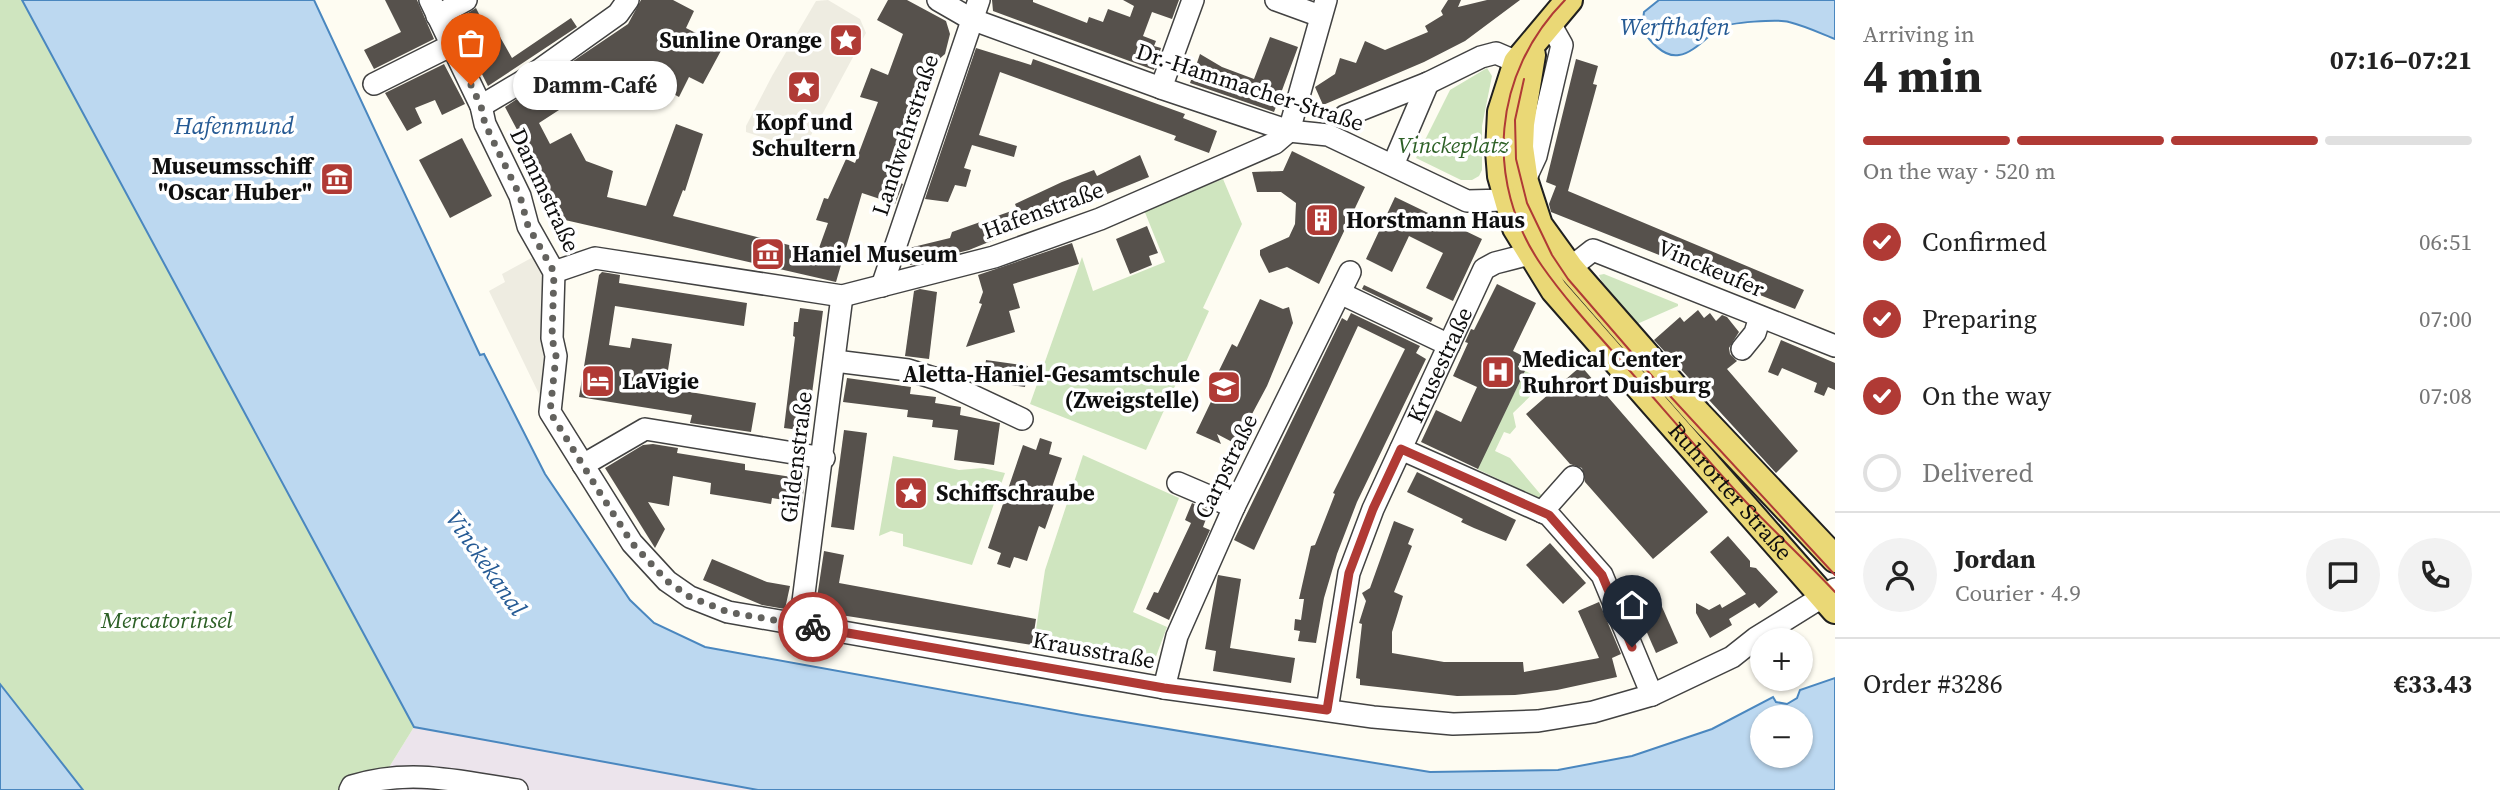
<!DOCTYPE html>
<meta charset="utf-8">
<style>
body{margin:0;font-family:"Source Serif 4",serif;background:#f2f2f2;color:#222;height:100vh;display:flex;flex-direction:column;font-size:26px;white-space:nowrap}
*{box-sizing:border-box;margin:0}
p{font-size:23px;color:#767676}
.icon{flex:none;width:38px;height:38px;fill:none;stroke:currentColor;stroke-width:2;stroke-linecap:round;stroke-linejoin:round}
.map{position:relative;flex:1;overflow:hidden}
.sheet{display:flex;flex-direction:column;background:#fff;width:665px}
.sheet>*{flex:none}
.controls{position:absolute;left:1750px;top:628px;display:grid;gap:14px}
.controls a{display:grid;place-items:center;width:63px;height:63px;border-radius:50%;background:#fff;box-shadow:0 2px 5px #0004;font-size:35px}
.pin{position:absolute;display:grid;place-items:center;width:60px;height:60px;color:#fff;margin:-72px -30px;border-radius:50% 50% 50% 0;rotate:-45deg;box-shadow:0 0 7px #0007}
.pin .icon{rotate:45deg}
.courier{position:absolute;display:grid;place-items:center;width:70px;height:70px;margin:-35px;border:5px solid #b03a35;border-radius:50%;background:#fff;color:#222;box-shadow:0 2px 9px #0007}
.bubble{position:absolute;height:49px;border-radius:24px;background:#fff;box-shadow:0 2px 5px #0004;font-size:23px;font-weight:700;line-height:49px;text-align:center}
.summary em{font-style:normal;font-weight:700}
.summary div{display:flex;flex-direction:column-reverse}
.summary{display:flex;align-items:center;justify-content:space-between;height:119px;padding:0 28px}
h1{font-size:46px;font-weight:700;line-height:52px}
.bar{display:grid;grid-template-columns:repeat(4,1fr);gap:10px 7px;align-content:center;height:84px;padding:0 28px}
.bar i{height:9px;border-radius:5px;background:#e0e0e0}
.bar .active{background:#b03a35}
.bar p{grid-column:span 4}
.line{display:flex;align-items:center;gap:18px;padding:0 28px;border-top:2px solid #e0e0e0}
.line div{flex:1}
.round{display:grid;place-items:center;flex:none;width:74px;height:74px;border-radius:37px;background:#f2f2f2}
ol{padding:0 28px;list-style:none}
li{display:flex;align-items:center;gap:21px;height:77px}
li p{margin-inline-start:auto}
li .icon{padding:7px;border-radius:50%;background:#b03a35;color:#fff;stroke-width:4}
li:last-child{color:#767676}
li i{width:38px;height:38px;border:4px solid #e0e0e0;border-radius:50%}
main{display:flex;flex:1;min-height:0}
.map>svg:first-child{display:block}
.industrial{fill:#ece4ec}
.green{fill:#cfe5bf}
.plaza{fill:#eeece1}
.water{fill:#bcd8f0;stroke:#4a87bf;stroke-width:2;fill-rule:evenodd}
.building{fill:#56514c}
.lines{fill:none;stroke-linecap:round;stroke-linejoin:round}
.minor-casing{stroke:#424242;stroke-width:24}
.major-casing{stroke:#202020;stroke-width:30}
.minor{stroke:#fff;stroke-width:21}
.major{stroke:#ead876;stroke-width:26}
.tram{stroke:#b03a35;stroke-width:2}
.done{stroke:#63625e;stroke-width:7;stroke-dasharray:0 12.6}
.route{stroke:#b03a35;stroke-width:9}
.labels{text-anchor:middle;stroke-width:7;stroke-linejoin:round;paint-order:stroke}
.poi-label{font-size:23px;font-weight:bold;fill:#0f0f0f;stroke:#fff;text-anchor:start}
.street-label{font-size:23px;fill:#0f0f0f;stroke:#fff}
.park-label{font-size:23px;font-style:italic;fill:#2d6026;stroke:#fff}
.water-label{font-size:24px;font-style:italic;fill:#255a94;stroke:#fff}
</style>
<main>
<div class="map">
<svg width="1835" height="790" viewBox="0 0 1835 790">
<rect width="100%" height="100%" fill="#fefcf2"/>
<!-- industrial -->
<polygon class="industrial" points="414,727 758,790 375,790"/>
<!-- green -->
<g class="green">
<polygon points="0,0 22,0 414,727 375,790 83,790 0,684"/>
<polygon points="1487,68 1492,76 1482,126 1482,170 1479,176 1472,180 1461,180 1416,158 1450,90"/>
<polygon points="1223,179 1242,224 1203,308 1209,311 1146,450 1030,404 1082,257 1093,291 1165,262 1144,210"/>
<polygon points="1604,274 1678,304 1678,306 1637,324 1601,280 1599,275"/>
<polygon points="1525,371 1546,381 1513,413 1516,427 1510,434 1504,432 1495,451 1510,458 1547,502 1477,469"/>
<polygon points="1083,455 1179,498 1133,612 1167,627 1152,667 1033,649 1045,570"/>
<polygon points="893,456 959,470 983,468 1005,473 972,565 903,546 903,534 891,531 879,536"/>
</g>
<!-- plaza -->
<g class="plaza">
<polygon points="828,0 860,19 866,33 803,150 746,132 746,126 772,76 816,1"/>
<polygon points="535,256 550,288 540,396 489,291 505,282 502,274"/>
</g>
<!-- water -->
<g class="water">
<path d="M22,0H314L480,355L484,354L545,474L630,600L654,623L705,647L1082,715L1430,772L1558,770L1632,756L1712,729L1773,697L1776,702L1787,704L1797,698L1800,690L1835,678V790H758L414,727ZM1762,718H1801V756H1762Z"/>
<path d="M1659,0H1835V39C1820,33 1805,26 1789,22C1779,19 1729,22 1720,28C1708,35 1694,53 1679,55C1664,58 1648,40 1642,28L1644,12Z"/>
<polygon points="0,684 83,790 0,790"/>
</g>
<!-- building -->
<g class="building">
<polygon points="385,0 417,0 434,39 374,69 364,50 401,32"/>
<polygon points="641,0 673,0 694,11 686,28 723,47 703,84 689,77 679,97 619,65 594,84 596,86 539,123 550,144 571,133 586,161 613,171 607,197 646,206 676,124 703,134 685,191 683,190 673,216 805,249 806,246 819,248 828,223 816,220 824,198 828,199 846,159 855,163 878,102 860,97 871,68 888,75 903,34 877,20 888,0 907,0 946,21 950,34 945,54 937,61 920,105 922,115 914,121 898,166 901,174 898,182 903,184 895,204 862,193 836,282 565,220 505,107 628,24"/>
<polygon points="992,0 1033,0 1033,2 1087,23 1089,17 1103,22 1108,9 1130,17 1134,6 1123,0 1179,0 1172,19 1152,12 1143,36 1156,41 1154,46 1161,48 1154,70 993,11"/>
<polygon points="1448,0 1461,0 1458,7 1487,0 1520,0 1465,41 1424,62 1323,105 1315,87 1335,74 1340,58 1356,63 1365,41 1385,50 1428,32 1425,26 1443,15 1441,11"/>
<polygon points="476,8 488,32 495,28 512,58 571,18 577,27 488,86 455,21"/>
<polygon points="1270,37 1298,47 1274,112 1190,83 1200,54 1222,67 1254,79"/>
<polygon points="976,48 1031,65 1033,59 1185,114 1183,118 1217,131 1209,153 1174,140 1176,136 1000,72 979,135 1017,146 1014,157 972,145 964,168 971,170 966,187 955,185 948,202 925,199"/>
<polygon points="1576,59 1598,66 1593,84 1597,85 1568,191 1804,290 1795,309 1551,212 1549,204 1556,186 1546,182"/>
<polygon points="444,64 465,104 442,115 435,100 415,108 422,123 407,131 385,93"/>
<polygon points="462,138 492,196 450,218 419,160"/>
<polygon points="1292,151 1365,187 1319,284 1287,267 1269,273 1260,255 1260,250 1289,237 1295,224 1296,203 1281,192 1257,192 1252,172 1283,171"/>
<polygon points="1140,155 1149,177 969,250 910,265 907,254 909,248 950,238 952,232 1017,209 1015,204 1062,182 1094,170 1097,176"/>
<polygon points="1395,197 1482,239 1453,301 1426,288 1443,253 1409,236 1392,272 1366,259"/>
<polygon points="1147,226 1158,253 1149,256 1152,265 1130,274 1116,239"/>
<polygon points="1072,243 1079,264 1013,284 1020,308 1009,311 1015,332 966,347 982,304 979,303 983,292 978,275"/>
<polygon points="602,272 620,275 619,283 747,303 744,326 615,306 609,345 630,348 632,338 672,344 666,383 679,385 678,390 756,403 751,432 690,423 692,415 579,397 599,275"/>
<polygon points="1497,284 1536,303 1513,351 1523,356 1518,367 1525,371 1478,469 1421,442 1436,410 1461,422 1477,387 1453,376 1468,343 1465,342 1471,329 1474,330"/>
<polygon points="1364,285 1433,318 1431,322 1362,289"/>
<polygon points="920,289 937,292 929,359 905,356 914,291"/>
<polygon points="1260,299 1283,309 1289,307 1293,323 1267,386 1236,444 1217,434 1221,444 1196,433 1219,385 1213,383 1232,344 1237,347"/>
<polygon points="800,308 823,311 807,431 784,428 795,337 793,336 794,322 798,322"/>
<polygon points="1698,310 1704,318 1710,313 1716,321 1722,315 1727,317 1739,332 1729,348 1730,354 1737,361 1727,369 1798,451 1776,473 1654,340 1680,317 1684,322"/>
<polygon points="1351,313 1420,346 1416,353 1426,359 1357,502 1337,554 1324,598 1316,643 1298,641 1300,631 1294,630 1295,619 1301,620 1304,599 1299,599 1311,546 1315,545 1335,494 1333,493 1405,349 1358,326 1254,550 1234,540 1342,318 1347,321"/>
<polygon points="1781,340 1835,363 1835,390 1828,387 1824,396 1814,392 1817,383 1782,368 1778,376 1768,372"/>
<polygon points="986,360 1028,366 1025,387 983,381"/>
<polygon points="1581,366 1708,512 1653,559 1585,482 1582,468 1570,464 1526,414"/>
<polygon points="847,378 911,387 910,394 936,397 935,403 961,407 960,415 1000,423 994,465 954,460 958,430 932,427 933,420 907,417 908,410 843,402"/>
<polygon points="844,430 867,433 854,530 831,527"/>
<polygon points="1040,438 1052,442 1049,454 1062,458 1050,493 1057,495 1045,529 1039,526 1027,561 1014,557 1010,568 997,564 1001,553 988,548 1023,445 1036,450"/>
<polygon points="653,444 678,448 677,453 745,464 745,470 805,479 802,503 772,498 771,504 710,494 711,483 673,476 669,506 648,502 665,529 655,548 605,468 643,445"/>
<polygon points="1417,472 1516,520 1506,541 1474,528 1461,522 1463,519 1407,492"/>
<polygon points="1192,503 1209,511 1203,527 1210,530 1169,620 1146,609 1154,592 1158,593 1191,523 1185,520"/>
<polygon points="1394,521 1414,529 1408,544 1412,546 1394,592 1403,596 1392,632 1392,653 1444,662 1523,662 1524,672 1599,658 1578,611 1599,602 1621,654 1612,658 1617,677 1557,690 1515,695 1457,696 1360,685 1360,679 1356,678 1362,624 1359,623 1366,601 1362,593 1370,588"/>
<polygon points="1728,536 1750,561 1750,567 1756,568 1778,592 1759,608 1755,603 1729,619 1732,625 1710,638 1696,613 1696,603 1709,610 1720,604 1722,608 1746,594 1710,552"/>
<polygon points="1550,543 1586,583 1563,604 1526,565"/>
<polygon points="824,551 844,555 839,583 1036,619 1032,645 815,611"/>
<polygon points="712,559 767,582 790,586 785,609 762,605 703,580"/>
<polygon points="1218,575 1241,579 1230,648 1295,658 1291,683 1213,671 1216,651 1205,649"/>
<polygon points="1655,591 1678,643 1656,653 1633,601"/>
</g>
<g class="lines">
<!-- minor casing -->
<g class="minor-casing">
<g id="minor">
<polyline points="430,0 481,106 485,124 520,196 528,226 554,272 552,338 556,356 550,412 632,543 667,581 690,597 728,612 1164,688 1373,717 1453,724 1538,721 1593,712 1652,695 1732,657 1756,638 1835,589"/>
<polyline points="938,0 971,19 1161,88 1289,131 1328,135 1467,201 1507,200"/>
<polyline points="1276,0 1320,16"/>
<polyline points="437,16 466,0"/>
<polyline points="374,84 452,45"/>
<polyline points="1161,88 1193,0"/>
<polyline points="481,106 528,78 618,14 628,0"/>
<polyline points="1345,116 1428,83 1481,57 1496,53 1517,62"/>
<polyline points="1393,165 1428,83"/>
<polyline points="1523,184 1536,156 1562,45 1549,22"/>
<polyline points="1570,268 1593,250 1835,346"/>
<polyline points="554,272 595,258 842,296 994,257 1100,219 1275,143 1289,131 1326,0"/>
<polyline points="882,286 979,0"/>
<polyline points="1340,293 1449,345"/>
<polyline points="1742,349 1755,333 1760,317"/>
<polyline points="835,361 908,370 937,379 1022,419"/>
<polyline points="1401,449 1549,515 1602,575 1652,695"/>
<polyline points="583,465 645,429 824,458"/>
<polyline points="1178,483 1234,507"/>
<polyline points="1542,512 1573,477"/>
<polyline points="800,625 842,296"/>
<polyline points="1164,688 1177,636 1234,507 1350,272"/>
<path id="s1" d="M1327,710L1349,573L1373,509L1484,269L1495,263L1530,254"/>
<path d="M350,790L352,786C410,768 458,781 517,790"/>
</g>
</g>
<!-- major casing -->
<g class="major-casing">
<g id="major">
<path id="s2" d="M1569,0L1517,62L1501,112L1499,151L1501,176L1516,228L1554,290L1835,610"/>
<polyline points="1532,55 1521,124 1520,147 1525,182 1539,225 1570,268 1698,414 1835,559"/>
</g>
</g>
<!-- minor -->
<use href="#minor" class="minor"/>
<!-- major -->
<use href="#major" class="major"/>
<!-- tram -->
<g class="tram">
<path d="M1565,0C1493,73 1483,181 1542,266C1570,306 1605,342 1637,379C1673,420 1709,462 1746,502C1775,532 1806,561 1835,592"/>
<polyline points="1524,79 1515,120 1516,159 1527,203 1552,255 1568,279 1658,383 1835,575"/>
</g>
</g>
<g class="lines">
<!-- done -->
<polyline class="done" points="471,85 481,106 485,124 520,196 528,226 554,272 552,338 556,356 550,412 600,493 632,543 667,581 690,597 728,612 813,627"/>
<!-- route -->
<polyline class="route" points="813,627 1164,688 1327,710 1349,573 1373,509 1401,449 1549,515 1602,575 1632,647"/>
</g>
<!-- icons -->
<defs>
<g id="sight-square" transform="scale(1.75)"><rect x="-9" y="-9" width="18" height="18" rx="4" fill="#b03a35" stroke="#fff"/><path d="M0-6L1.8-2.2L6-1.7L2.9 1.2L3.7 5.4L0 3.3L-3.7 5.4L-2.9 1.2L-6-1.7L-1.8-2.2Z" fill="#fff"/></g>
<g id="museum-square" transform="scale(1.75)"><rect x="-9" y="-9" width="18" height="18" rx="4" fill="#b03a35" stroke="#fff"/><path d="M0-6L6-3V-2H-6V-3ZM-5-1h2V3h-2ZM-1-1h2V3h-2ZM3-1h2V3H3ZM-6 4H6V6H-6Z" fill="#fff"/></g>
<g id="building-square" transform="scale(1.75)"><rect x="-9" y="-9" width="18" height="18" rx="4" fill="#b03a35" stroke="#fff"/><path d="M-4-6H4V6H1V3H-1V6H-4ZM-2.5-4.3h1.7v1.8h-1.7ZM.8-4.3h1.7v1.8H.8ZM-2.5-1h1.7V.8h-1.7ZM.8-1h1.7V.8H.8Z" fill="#fff"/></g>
<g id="hospital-square" transform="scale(1.75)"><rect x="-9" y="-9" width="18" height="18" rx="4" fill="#b03a35" stroke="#fff"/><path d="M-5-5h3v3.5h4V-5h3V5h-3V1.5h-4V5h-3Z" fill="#fff"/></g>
<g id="hotel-square" transform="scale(1.75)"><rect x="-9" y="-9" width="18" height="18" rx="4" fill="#b03a35" stroke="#fff"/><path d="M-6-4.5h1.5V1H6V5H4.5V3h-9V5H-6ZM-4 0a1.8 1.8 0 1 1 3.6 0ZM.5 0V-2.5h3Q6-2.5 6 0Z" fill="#fff"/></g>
<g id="school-square" transform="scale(1.75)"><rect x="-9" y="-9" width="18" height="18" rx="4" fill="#b03a35" stroke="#fff"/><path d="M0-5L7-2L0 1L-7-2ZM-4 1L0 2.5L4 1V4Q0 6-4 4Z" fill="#fff"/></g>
</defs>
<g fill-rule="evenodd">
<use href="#sight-square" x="846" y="40"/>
<use href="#sight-square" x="804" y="87"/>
<use href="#museum-square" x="337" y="179"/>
<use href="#building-square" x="1322" y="220"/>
<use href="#museum-square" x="768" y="254"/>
<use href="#hospital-square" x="1498" y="372"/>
<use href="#hotel-square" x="598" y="381"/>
<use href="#school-square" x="1224" y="387"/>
<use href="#sight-square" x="911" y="493"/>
</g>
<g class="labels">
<!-- poi labels -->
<g class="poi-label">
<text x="822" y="48" text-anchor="end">Sunline Orange</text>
<text x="804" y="130" text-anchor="middle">Kopf und<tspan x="804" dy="26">Schultern</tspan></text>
<text x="312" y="174" text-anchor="end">Museumsschiff<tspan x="312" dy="26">"Oscar Huber"</tspan></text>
<text x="1346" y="228">Horstmann Haus</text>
<text x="792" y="262">Haniel Museum</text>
<text x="1522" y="367">Medical Center<tspan x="1522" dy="26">Ruhrort Duisburg</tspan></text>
<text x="1200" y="382" text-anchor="end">Aletta-Haniel-Gesamtschule<tspan x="1200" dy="26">(Zweigstelle)</tspan></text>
<text x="622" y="389">LaVigie</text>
<text x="936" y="501">Schiffschraube</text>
</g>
<!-- street labels -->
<g class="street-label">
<text transform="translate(1250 87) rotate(18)" y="8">Dr.-Hammacher-Straße</text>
<text transform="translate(905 135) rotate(-72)" y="8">Landwehrstraße</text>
<text transform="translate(545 190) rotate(65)" y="8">Dammstraße</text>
<text transform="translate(1043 210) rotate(-20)" y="8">Hafenstraße</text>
<text transform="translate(1711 268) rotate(23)" y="8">Vinckeufer</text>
<text dy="8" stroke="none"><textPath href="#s1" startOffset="366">Krusestraße</textPath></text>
<text transform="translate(796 457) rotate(-83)" y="8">Gildenstraße</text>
<text transform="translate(1226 466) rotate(-64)" y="8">Carpstraße</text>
<text dy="8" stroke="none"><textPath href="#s2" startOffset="592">Ruhrorter Straße</textPath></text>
<text transform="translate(1094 650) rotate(10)" y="8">Krausstraße</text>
</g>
<!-- park labels -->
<g class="park-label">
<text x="1453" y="153">Vinckeplatz</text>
<text x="167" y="628">Mercatorinsel</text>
</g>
<!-- water labels -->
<g class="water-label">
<text x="1675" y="35">Werfthafen</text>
<text x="234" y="134">Hafenmund</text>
<text transform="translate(486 563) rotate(55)" y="8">Vinckekanal</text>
</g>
</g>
</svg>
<div class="controls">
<a>+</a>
<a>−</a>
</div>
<div class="pin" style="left:471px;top:85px;background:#ea580c"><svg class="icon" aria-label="bag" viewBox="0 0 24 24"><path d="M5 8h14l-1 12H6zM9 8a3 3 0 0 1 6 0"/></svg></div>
<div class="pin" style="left:1632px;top:647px;background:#1f2937"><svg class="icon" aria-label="home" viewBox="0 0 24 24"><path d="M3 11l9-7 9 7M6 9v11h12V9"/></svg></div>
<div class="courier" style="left:813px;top:627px"><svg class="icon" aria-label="bike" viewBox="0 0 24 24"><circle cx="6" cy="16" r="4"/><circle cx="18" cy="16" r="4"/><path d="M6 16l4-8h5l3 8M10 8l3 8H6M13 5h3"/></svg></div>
<div class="bubble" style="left:513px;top:61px;width:164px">Damm-Café</div>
</div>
<section class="sheet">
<div class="summary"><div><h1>4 min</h1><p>Arriving in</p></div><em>07:16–07:21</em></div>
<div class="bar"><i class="active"></i><i class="active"></i><i class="active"></i><i></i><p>On the way · 520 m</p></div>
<ol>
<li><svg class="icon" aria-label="check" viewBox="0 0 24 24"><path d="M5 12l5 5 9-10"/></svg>Confirmed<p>06:51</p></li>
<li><svg class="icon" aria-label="check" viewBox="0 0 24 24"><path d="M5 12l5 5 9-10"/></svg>Preparing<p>07:00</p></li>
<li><svg class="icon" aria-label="check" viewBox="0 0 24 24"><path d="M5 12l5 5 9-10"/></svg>On the way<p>07:08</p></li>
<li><i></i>Delivered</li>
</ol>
<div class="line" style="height:126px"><a class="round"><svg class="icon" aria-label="person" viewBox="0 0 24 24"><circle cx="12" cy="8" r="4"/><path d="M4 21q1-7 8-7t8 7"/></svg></a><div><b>Jordan</b><p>Courier · 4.9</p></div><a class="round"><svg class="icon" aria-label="chat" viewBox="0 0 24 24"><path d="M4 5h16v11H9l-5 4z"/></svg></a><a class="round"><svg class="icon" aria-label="phone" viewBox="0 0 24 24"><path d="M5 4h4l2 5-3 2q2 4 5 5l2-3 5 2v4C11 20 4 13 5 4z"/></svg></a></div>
<div class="line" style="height:91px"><div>Order #3286</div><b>€33.43</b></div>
</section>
</main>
